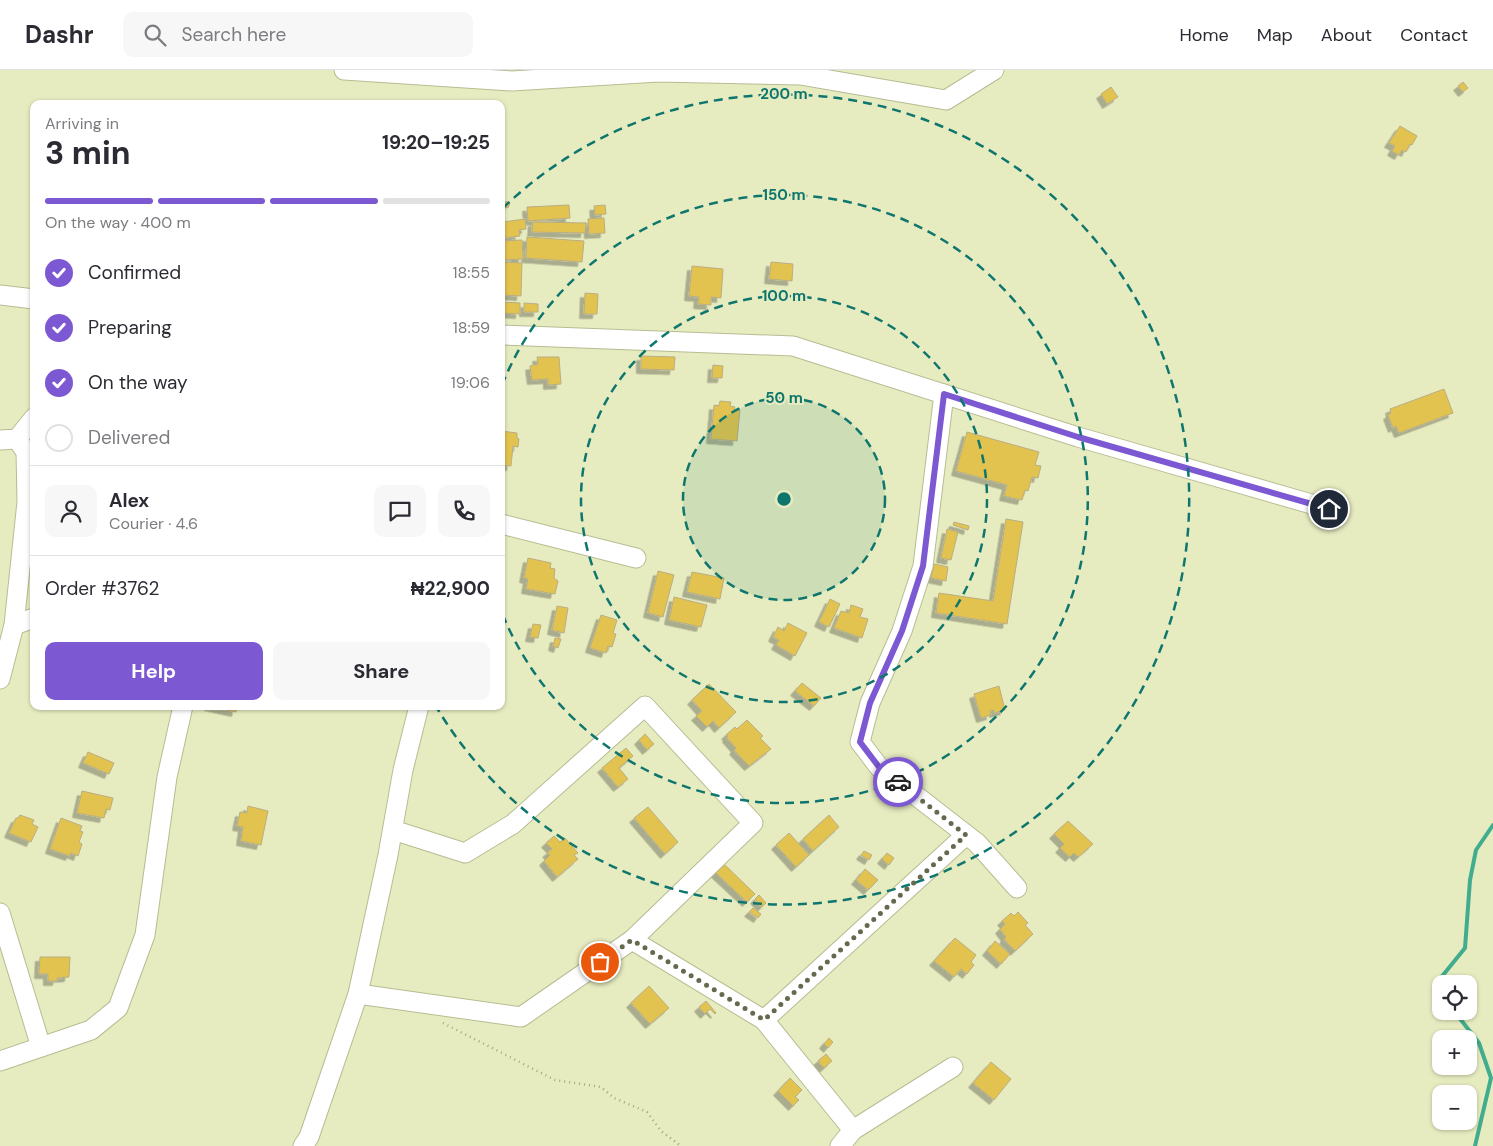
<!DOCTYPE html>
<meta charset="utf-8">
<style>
body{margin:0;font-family:"DM Sans",sans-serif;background:#f7f7f7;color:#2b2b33;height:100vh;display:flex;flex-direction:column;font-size:19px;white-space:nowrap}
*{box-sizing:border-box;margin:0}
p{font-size:16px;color:#7c7c81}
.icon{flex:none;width:28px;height:28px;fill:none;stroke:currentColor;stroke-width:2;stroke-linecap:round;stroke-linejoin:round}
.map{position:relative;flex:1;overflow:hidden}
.drawer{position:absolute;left:30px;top:30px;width:475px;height:610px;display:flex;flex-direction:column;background:#fff;border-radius:10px;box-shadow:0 1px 4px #0004}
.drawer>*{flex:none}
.buttons{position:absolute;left:1432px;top:905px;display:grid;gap:10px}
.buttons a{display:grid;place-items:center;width:45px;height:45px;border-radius:10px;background:#fff;box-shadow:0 1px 4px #0004;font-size:25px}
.pin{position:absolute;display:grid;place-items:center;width:42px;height:42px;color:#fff;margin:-21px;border:2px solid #fff;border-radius:50%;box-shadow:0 1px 5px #0007}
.courier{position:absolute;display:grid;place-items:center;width:50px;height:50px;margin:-25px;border:4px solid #7c58d2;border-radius:50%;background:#fff;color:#222;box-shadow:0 1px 6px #0007}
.summary em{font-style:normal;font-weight:700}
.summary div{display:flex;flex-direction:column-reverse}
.summary{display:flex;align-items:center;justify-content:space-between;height:85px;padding:0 15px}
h1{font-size:32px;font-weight:700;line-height:38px}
.bar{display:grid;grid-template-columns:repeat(4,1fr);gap:8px 5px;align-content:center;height:60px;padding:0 15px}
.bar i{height:6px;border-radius:4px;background:#e1e1e2}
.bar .active{background:#7c58d2}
.bar p{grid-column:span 4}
.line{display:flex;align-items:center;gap:12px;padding:0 15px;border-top:1px solid #e1e1e2}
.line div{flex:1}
.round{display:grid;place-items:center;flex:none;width:52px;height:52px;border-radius:10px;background:#f7f7f7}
ol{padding:0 15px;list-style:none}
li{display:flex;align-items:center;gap:15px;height:55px}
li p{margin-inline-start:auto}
li .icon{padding:5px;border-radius:50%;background:#7c58d2;color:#fff;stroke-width:4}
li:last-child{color:#7c7c81}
li i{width:28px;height:28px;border:2px solid #e1e1e2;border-radius:50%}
.action{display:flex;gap:10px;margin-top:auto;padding:10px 15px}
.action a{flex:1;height:58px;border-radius:10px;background:#7c58d2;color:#fff;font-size:20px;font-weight:700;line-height:58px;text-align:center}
.action a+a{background:#f7f7f7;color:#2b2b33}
header{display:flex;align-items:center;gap:30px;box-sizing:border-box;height:70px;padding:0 25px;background:#fff;border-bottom:1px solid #e1e1e2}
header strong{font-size:24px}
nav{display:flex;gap:28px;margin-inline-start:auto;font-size:18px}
.search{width:350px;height:45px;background:#f7f7f7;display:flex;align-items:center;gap:12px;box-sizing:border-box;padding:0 18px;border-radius:10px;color:#7c7c81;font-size:19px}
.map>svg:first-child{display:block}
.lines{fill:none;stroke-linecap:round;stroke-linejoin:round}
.stream{stroke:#42ad8e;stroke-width:4}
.building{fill:#e3c34f;stroke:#b9ad84;filter:url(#shadow)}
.minor-casing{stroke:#b7bc92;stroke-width:21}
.path{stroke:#a1a583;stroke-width:2.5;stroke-dasharray:1 4;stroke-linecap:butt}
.minor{stroke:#fff;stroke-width:19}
.done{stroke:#66694e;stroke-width:5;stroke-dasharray:0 9}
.route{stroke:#7c58d2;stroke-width:6}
.ring{fill:none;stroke:#0f766e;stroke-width:2.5;stroke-dasharray:9 6}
.centre{fill:#0f766e;stroke:#e7ecc0;stroke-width:2.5}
.ring-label{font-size:15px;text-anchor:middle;font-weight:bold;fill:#0f766e;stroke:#e7ecc0;stroke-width:4;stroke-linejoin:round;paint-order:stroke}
</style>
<header>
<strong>Dashr</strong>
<div class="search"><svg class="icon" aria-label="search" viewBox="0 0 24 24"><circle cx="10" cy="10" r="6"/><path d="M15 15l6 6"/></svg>Search here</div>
<nav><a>Home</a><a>Map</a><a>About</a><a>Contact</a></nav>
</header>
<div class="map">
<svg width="1493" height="1076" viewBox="0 0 1493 1076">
<defs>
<filter id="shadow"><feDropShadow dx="-4.5" dy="4.5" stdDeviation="0" flood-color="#0004"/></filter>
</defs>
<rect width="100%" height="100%" fill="#e7ecc0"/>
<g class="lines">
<!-- stream -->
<g class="stream">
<polyline points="1441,915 1439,910 1465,878 1470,810 1476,780 1493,755"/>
<polyline points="1454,941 1479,973 1491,1008 1475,1076"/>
</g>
</g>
<!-- building -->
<g class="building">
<polygon points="1463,12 1468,18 1463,22 1458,16"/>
<polygon points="1111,17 1118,27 1107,34 1101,24"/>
<polygon points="1400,56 1417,66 1412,75 1410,74 1406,82 1402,80 1399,85 1392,81 1395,76 1389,73"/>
<polygon points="501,130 510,133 508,138 501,136"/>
<polygon points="569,135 570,148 528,151 527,137"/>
<polygon points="605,135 606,144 595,145 594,136"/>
<polygon points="604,148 605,163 589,164 588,149"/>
<polygon points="525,149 526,159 519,160 520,166 505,168 503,152"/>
<polygon points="533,152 586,153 585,163 532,162"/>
<polygon points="527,167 584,171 582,192 526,188"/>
<polygon points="522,170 523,189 501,190 501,171"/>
<polygon points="501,192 522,193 521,226 501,225"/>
<polygon points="771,192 793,194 792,211 769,209"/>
<polygon points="692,196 723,199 721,228 711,227 711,235 698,234 699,227 689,226"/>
<polygon points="585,223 598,224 597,244 584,244"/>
<polygon points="501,232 520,233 520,244 501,243"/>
<polygon points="524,233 538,234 538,242 524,242"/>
<polygon points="641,286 675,287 674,300 641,299"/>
<polygon points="537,287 559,287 561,314 548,315 548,309 532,310 530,296 538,294"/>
<polygon points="713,295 723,296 722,308 712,308"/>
<polygon points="1444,319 1453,343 1399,363 1396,356 1393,358 1388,345 1391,343 1390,339"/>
<polygon points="720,331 731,332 730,336 735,337 734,339 740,340 737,371 711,369 714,335 719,336"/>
<polygon points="501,361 517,363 517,368 519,369 518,377 513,376 511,396 501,395"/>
<polygon points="967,362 1039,382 1035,395 1041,396 1038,408 1032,407 1028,421 1025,420 1022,430 1004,426 1007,415 956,401"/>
<polygon points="1006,449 1023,452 1007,554 936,543 939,523 993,531"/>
<polygon points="954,452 969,456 968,460 953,455"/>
<polygon points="947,459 958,462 951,490 941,488"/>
<polygon points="528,488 551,493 550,498 555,499 554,508 558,511 555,524 526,519 528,509 524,508"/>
<polygon points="934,494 948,497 946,511 931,508"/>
<polygon points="658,501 674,505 663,547 648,543"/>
<polygon points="692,502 724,508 720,529 687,522"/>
<polygon points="674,527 707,535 701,557 669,550"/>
<polygon points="830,529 840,534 829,557 819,552"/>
<polygon points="851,535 863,539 860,547 868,549 862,568 834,558 841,541 849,543"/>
<polygon points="557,536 568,538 564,563 552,560"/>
<polygon points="601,545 617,550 613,563 616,564 612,577 608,576 606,583 590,578"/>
<polygon points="788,553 807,563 795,586 776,575 779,570 773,567 778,557 784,561"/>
<polygon points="533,554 541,555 538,568 530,567"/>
<polygon points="555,568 561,569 558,578 553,576"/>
<polygon points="802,613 821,628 814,636 795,621"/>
<polygon points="709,614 736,642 719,658 713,651 707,657 696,646 702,641 692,630"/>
<polygon points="999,616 1005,640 994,643 994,640 990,641 991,645 981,648 974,624"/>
<polygon points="209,636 237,636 236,642"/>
<polygon points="747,650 763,666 760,668 771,679 749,696 734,680 736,678 727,668 728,666 726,665 735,657 737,659"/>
<polygon points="645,664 654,674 647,680 639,670"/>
<polygon points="626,678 633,686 619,698 628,709 618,717 602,698"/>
<polygon points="88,682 114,693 109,704 83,693"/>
<polygon points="82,721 113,728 110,740 106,739 104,748 77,743"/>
<polygon points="248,736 268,741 261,775 241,771 243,757 237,756 240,742 247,743"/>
<polygon points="648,737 678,772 665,784 634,748"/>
<polygon points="20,745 34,750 32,754 38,757 31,772 9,763 16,748 18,748"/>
<polygon points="829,745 839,757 813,781 803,769"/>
<polygon points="61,748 82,756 80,761 83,762 79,772 82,774 78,786 71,783 70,786 50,779"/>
<polygon points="1068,751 1093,774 1078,787 1074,783 1070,787 1060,778 1064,774 1054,764"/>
<polygon points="789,763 809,785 796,797 776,775"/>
<polygon points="554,766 560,772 565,768 578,783 574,785 578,789 557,807 544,791 550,785 547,783 552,779 546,773"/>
<polygon points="864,781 872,785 869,790 861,785"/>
<polygon points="887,783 894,788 889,795 882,789"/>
<polygon points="723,793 755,824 747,832 715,802"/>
<polygon points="865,799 878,810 868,820 856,810"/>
<polygon points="759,825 766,833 762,837 755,829"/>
<polygon points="753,838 761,844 758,848 749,842"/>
<polygon points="1018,842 1028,853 1025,855 1033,864 1015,881 1004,869 1006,867 1000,859 1005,854 1002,851 1011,843 1014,846"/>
<polygon points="955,868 976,885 971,892 974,895 967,904 961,899 954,907 934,891"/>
<polygon points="995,871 1010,884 1001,894 987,881"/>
<polygon points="40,887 70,887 69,907 57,908 57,911 48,911 48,904 39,904"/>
<polygon points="649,916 669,938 650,954 631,933"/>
<polygon points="706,931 716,943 715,944 710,939 705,944 699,937"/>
<polygon points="829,968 833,972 828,978 824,974"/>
<polygon points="826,984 832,991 824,998 818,991"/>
<polygon points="991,992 1011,1009 994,1030 973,1013"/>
<polygon points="790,1008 802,1020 795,1027 799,1030 793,1036 778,1021"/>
</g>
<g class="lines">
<!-- minor casing -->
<g class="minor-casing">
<g id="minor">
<polyline points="344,0 512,11 658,2 800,5 946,30 994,0"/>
<polyline points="0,225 34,229"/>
<polyline points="501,265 793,276 1078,367 1329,439"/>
<polyline points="944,324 923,496 902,561 870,633 860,672 879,697 977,773 1017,818"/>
<polyline points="0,370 17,369 34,348"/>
<polyline points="501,454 636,488"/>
<polyline points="14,555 34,548"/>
<polyline points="0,609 14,555 27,432 26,382 17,369"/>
<polyline points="0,843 41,977"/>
<polyline points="632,870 764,950 853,1060"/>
<polyline points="358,924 521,947 632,870 753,753 645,636 513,754 465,783 393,760"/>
<polyline points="764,950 966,765"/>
<polyline points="0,991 91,960 118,938 145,865 167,707 183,636"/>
<polyline points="303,1076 309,1067 358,924 388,785 403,700 419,636"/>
<polyline points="840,1076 853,1060 953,997"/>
</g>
</g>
<!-- path -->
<polyline class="path" points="443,953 555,1010 601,1017 614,1028 647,1042 661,1061 681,1076"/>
<!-- minor -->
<use href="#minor" class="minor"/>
</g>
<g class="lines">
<!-- done -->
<polyline class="done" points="600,892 632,870 764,950 966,765 898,712"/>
<!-- route -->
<polyline class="route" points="898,712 879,697 860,672 870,633 902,561 923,496 944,324 1078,367 1329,439"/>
</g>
<!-- distance rings -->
<circle cx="784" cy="429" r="101" fill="#0f766e" fill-opacity=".12"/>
<g class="ring">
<circle cx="784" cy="429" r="101"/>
<circle cx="784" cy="429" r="203"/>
<path d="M502 315A304 304 0 1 1 502 543"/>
<path d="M503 138A405 405 0 1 1 437 638"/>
</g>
<circle cx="784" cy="429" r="8" class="centre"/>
<g class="ring-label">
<text x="784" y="29">200 m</text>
<text x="784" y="130">150 m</text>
<text x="784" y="231">100 m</text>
<text x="784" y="333">50 m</text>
</g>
</svg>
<div class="buttons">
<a><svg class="icon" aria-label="locate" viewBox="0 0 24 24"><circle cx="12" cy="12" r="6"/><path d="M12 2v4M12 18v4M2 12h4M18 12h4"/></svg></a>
<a>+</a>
<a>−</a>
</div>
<div class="pin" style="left:600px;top:892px;background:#ea580c"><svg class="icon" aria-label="bag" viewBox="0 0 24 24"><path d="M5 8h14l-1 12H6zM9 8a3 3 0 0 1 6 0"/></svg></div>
<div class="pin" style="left:1329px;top:439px;background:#1f2937"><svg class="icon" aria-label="home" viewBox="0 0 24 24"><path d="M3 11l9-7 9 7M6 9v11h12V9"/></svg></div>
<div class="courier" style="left:898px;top:712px"><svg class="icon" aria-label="car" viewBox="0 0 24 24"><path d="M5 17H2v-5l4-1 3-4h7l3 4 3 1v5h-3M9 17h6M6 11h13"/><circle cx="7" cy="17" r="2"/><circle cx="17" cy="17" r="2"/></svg></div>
<section class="drawer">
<div class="summary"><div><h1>3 min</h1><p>Arriving in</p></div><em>19:20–19:25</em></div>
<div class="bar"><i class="active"></i><i class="active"></i><i class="active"></i><i></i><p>On the way · 400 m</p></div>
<ol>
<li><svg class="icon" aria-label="check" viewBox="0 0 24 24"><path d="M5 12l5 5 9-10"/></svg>Confirmed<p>18:55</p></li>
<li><svg class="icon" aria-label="check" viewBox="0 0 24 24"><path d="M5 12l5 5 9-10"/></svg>Preparing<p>18:59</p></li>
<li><svg class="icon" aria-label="check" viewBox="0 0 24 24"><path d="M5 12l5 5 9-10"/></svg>On the way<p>19:06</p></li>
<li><i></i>Delivered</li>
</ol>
<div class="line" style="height:90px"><a class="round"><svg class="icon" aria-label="person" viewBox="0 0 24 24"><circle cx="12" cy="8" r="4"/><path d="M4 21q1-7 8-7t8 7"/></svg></a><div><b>Alex</b><p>Courier · 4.6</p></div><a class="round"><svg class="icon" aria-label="chat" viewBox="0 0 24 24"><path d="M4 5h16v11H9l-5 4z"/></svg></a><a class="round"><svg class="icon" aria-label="phone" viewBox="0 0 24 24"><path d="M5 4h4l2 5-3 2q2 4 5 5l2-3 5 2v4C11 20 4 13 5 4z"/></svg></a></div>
<div class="line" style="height:65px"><div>Order #3762</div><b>₦22,900</b></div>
<div class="action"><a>Help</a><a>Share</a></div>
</section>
</div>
